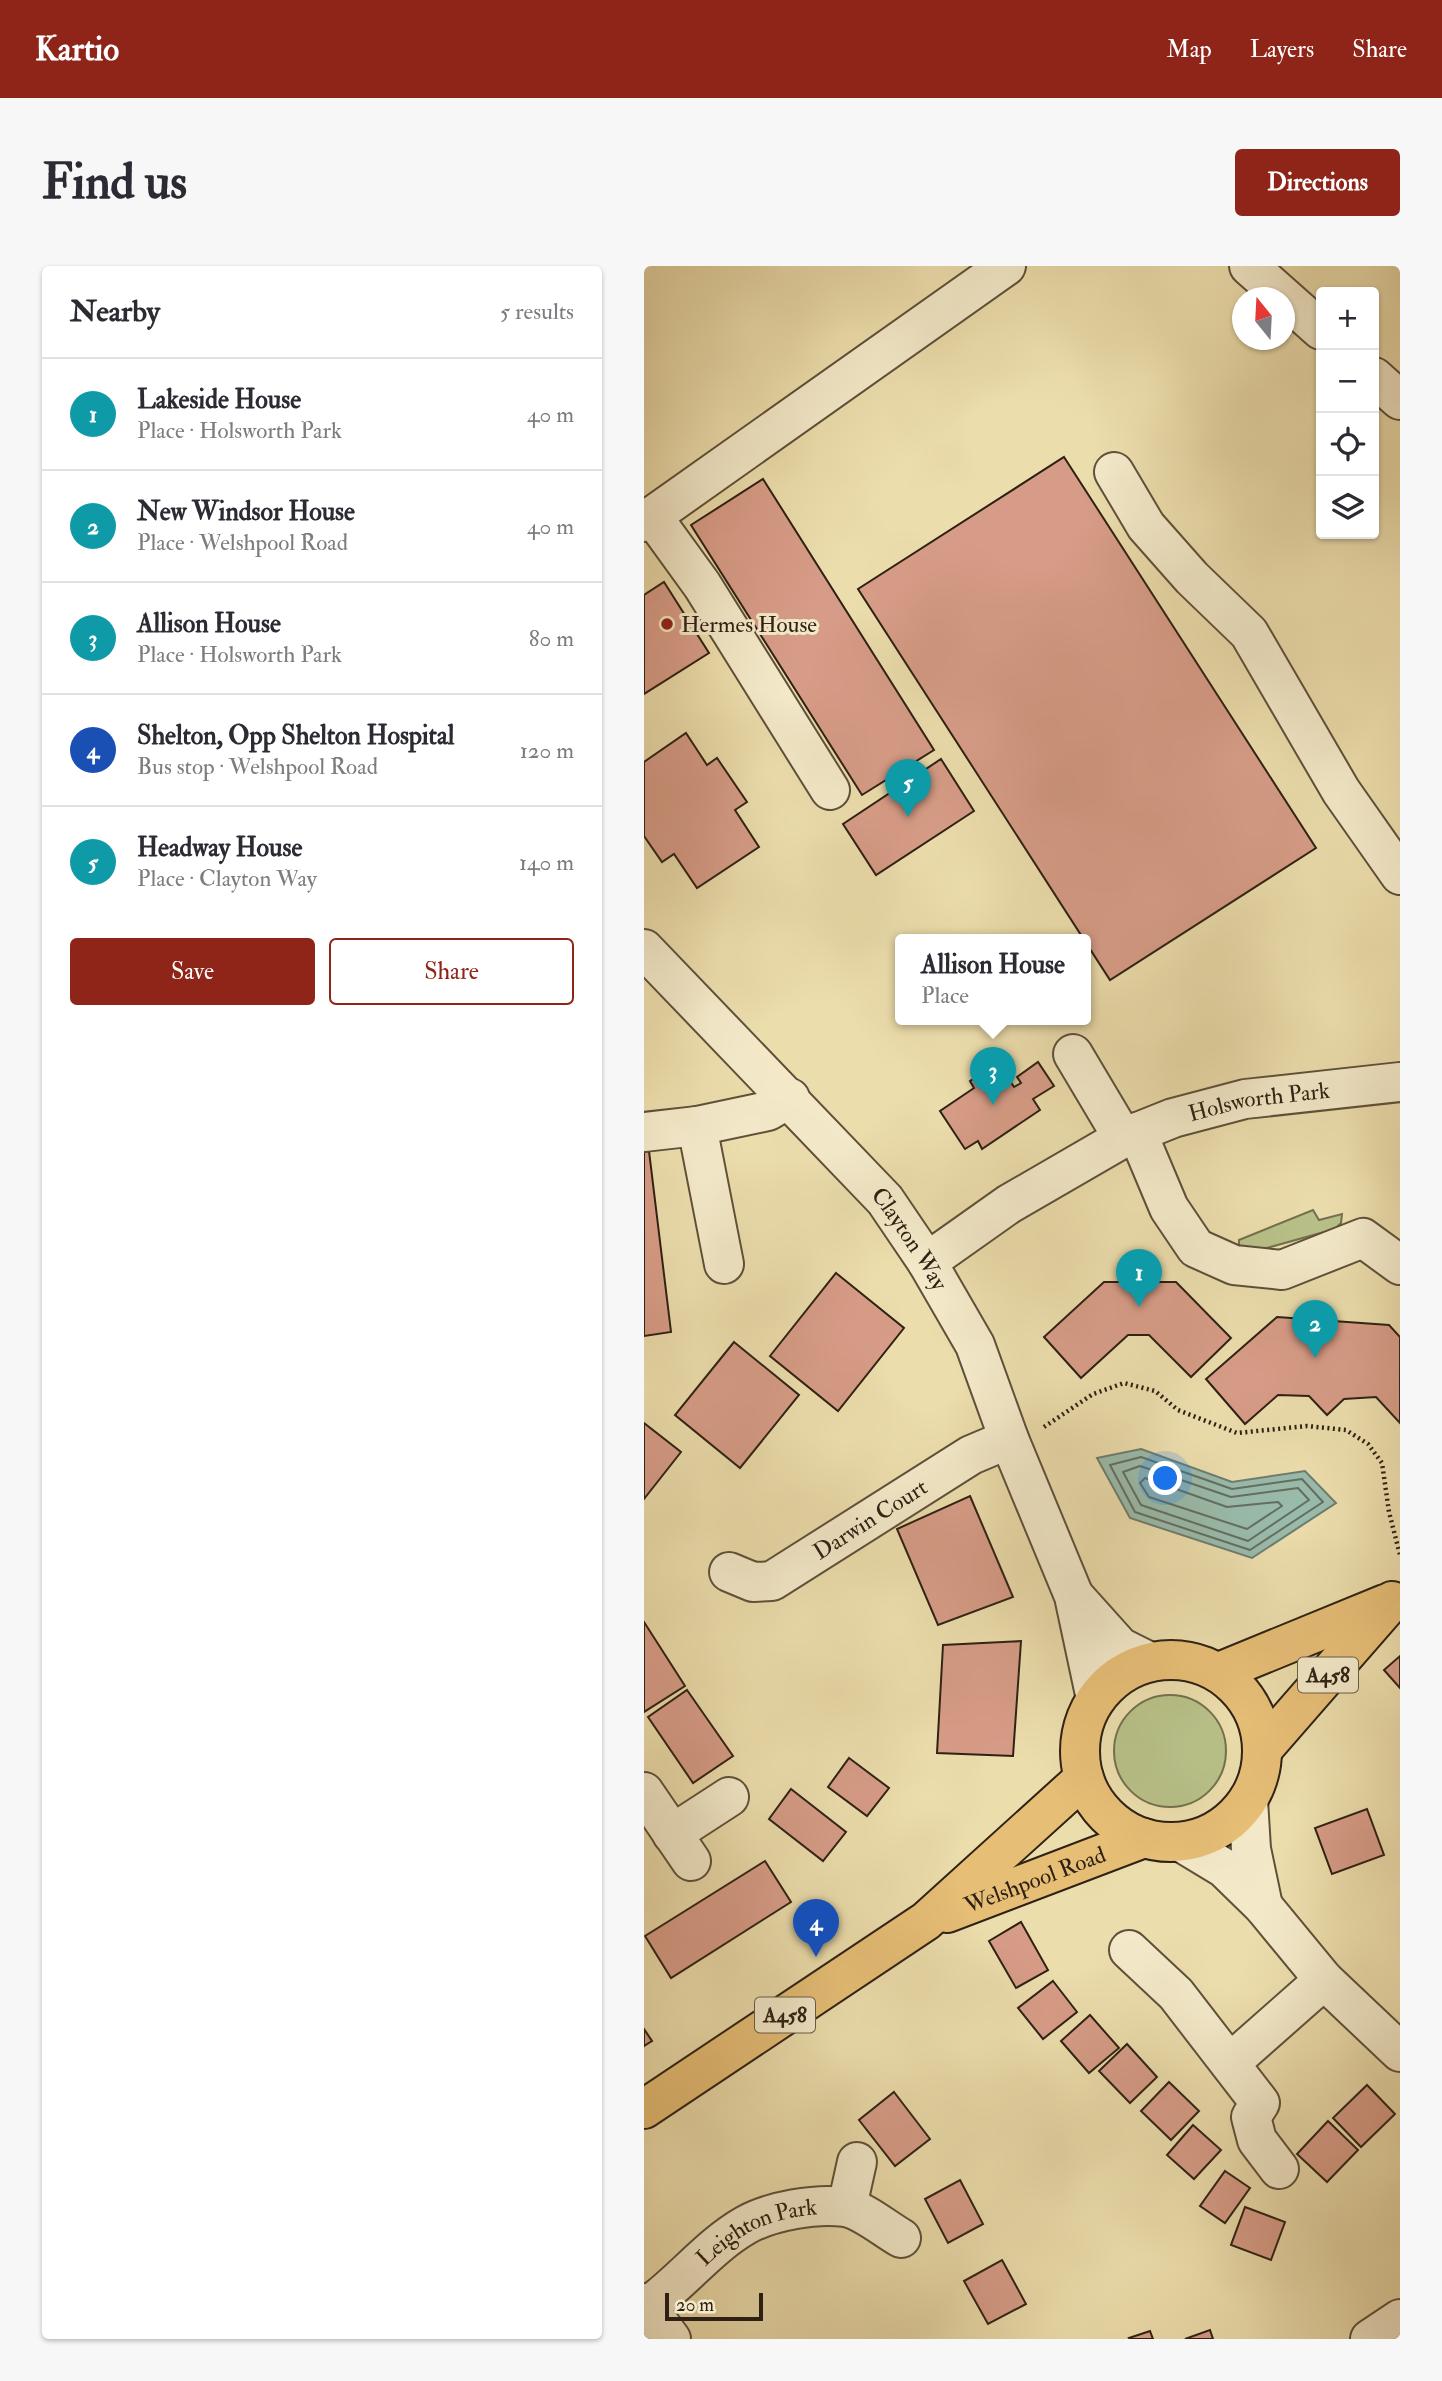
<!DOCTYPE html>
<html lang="en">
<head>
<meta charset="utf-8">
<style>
  body { margin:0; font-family:"IM FELL Double Pica",serif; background:#f7f7f7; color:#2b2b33 }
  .controls { position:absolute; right:21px; top:21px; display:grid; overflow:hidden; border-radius:7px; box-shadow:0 2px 5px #0004 }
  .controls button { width:63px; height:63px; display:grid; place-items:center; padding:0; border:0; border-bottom:2px solid #e1e1e2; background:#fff; color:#2b2b33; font:35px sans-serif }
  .compass { position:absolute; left:588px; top:21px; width:63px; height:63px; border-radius:50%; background:#fff; box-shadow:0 2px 5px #0004; rotate:342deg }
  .scale { position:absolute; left:21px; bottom:18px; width:98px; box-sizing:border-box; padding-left:7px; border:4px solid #2e2114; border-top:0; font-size:19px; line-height:24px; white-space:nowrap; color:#2e2114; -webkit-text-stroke:5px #f3e9c9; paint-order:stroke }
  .you { position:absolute; left:522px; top:1213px; width:24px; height:24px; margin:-18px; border:5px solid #fff; border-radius:50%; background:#1a73e8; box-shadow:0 0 0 10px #1a73e833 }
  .badge { display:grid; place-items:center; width:46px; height:46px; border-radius:50%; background:#8f2418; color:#fff; font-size:23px; font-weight:700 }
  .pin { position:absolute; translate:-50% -58px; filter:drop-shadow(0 2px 4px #0008) }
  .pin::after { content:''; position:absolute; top:37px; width:24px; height:21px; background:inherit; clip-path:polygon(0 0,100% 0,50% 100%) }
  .popup { position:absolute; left:251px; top:668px; width:196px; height:91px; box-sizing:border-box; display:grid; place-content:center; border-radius:7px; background:#fff; filter:drop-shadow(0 2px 5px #0005); font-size:23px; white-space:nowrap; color:#7c7c81 }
  .popup b { font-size:26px; color:#2b2b33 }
  .popup::after { content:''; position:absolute; left:50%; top:100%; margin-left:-14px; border:14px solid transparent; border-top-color:#fff }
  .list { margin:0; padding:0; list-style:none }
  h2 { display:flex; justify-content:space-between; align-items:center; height:91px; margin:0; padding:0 28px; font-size:30px }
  h2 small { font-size:23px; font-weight:400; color:#7c7c81 }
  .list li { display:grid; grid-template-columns:46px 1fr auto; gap:21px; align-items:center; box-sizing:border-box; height:112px; padding:0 28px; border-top:2px solid #e1e1e2 }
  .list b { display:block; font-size:26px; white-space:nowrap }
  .list p { margin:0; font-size:23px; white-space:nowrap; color:#7c7c81 }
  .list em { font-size:23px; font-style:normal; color:#7c7c81 }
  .actions { display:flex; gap:14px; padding:21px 28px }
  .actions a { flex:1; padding:16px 0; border:2px solid #8f2418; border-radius:7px; text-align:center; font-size:24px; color:#8f2418 }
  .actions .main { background:#8f2418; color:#fff }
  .icon { flex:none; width:38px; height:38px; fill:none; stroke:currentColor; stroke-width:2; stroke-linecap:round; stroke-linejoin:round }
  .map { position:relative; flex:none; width:756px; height:2073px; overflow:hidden; border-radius:7px }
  header { display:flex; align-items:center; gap:42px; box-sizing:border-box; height:98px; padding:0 35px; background:#8f2418; color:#fff }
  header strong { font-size:33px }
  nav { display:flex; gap:38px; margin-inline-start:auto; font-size:24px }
  .intro { display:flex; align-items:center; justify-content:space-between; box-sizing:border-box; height:168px; padding:0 42px }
  h1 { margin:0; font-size:49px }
  .button { padding:18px 32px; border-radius:7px; background:#8f2418; color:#fff; font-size:24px; font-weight:700 }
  main { display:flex; gap:42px; padding:0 42px }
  aside { flex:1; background:#fff; border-radius:7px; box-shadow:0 2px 5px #0004 }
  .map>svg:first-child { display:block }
</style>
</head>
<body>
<header>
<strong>Kartio</strong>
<nav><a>Map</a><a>Layers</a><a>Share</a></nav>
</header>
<div class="intro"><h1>Find us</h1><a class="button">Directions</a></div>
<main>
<aside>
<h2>Nearby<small>5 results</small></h2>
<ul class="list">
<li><span class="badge" style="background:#0f9aa8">1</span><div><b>Lakeside House</b><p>Place · Holsworth Park</p></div><em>40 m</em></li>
<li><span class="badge" style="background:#0f9aa8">2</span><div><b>New Windsor House</b><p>Place · Welshpool Road</p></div><em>40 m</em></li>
<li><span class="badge" style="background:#0f9aa8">3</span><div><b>Allison House</b><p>Place · Holsworth Park</p></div><em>80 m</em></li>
<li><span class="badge" style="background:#1a4fb4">4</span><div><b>Shelton, Opp Shelton Hospital</b><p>Bus stop · Welshpool Road</p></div><em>120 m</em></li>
<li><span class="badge" style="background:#0f9aa8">5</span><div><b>Headway House</b><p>Place · Clayton Way</p></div><em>140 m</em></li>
</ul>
<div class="actions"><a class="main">Save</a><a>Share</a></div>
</aside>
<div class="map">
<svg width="756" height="2073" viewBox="0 0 756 2073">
  <rect width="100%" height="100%" fill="#ecddac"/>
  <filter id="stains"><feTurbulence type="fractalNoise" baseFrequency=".00286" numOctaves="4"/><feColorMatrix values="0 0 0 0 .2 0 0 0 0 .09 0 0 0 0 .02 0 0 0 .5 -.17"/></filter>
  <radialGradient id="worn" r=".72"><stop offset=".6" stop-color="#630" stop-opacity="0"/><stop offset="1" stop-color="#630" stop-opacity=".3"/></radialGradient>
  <g fill="#b8c189" stroke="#73714e" stroke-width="2">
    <path d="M 669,944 L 675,954 L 698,948 L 697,957 L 691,963 L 605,987 L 595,983 L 595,974 Z"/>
    <circle cx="526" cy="1485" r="56"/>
  </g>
  <path fill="#99bbab" stroke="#6e7d6f" stroke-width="2" d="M 497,1183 L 588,1216 L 661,1205 L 692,1237 L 608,1292 L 486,1252 L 453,1192 Z"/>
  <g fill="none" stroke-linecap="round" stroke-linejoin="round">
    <g stroke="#646e60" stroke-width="2">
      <path d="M 497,1191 L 588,1223 L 658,1213 L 679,1236 L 606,1284 L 491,1246 L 466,1199 Z"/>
      <path d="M 496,1200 L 587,1231 L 654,1222 L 665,1234 L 604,1275 L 497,1239 L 479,1206 Z"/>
      <path d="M 501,1212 L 583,1241 L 634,1236 L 638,1240 L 603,1263 L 505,1231 L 496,1217 Z"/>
    </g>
  </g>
  <g fill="#d79c87" stroke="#2e2114" stroke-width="2">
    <path d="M 420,191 L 672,582 L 466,714 L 214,323 Z"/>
    <path d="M 119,213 L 290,484 L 218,529 L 47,259 Z"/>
    <path d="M 20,316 L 65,387 L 0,428 L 0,329 Z"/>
    <path d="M 42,467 L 63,499 L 73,492 L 103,536 L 91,544 L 115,581 L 53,622 L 30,588 L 18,596 L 0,570 L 0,496 Z"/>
    <path d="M 297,493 L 330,545 L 232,609 L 199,558 Z"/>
    <path d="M 354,796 L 370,821 L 377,817 L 373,811 L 394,796 L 410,820 L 389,833 L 396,844 L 338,883 L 334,875 L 321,883 L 296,845 L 330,822 L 326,815 Z"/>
    <path d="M 5,885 L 27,1066 L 0,1070 L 0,886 Z"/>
    <path d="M 192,1007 L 260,1062 L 194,1145 L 126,1090 Z"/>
    <path d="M 460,1016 L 532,1016 L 587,1072 L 547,1111 L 505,1069 L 484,1069 L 437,1112 L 400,1071 Z"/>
    <path d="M 633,1051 L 745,1059 L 756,1071 L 756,1157 L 732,1131 L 700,1133 L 683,1149 L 665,1130 L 634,1129 L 601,1158 L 562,1113 Z"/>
    <path d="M 90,1076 L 155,1129 L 96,1202 L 31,1149 Z"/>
    <path d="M 0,1157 L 37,1186 L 0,1233 Z"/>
    <path d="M 326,1230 L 369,1331 L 294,1359 L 253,1263 Z"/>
    <path d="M 0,1356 L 41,1420 L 0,1446 Z"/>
    <path d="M 377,1375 L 369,1490 L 293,1487 L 299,1379 Z"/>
    <path d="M 756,1390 L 756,1422 L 740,1404 Z"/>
    <path d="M 43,1424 L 89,1490 L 49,1517 L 4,1451 Z"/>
    <path d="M 205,1492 L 245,1522 L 223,1550 L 184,1521 Z"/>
    <path d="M 147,1523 L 202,1566 L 179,1595 L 125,1553 Z"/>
    <path d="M 723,1543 L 740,1589 L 688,1608 L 671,1562 Z"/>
    <path d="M 121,1595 L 147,1636 L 27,1712 L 1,1670 Z"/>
    <path d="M 377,1656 L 404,1704 L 372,1722 L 345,1675 Z"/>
    <path d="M 409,1715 L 433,1746 L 399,1773 L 374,1742 Z"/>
    <path d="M 446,1749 L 475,1782 L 445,1807 L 417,1775 Z"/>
    <path d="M 0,1763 L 8,1775 L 0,1780 Z"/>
    <path d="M 483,1778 L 513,1811 L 486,1837 L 455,1805 Z"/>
    <path d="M 525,1816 L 555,1845 L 527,1874 L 497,1845 Z"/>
    <path d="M 723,1819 L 751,1848 L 717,1881 L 689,1852 Z"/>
    <path d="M 250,1826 L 286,1873 L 251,1900 L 215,1854 Z"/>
    <path d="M 684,1855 L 714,1884 L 683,1916 L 653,1888 Z"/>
    <path d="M 549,1859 L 577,1884 L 550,1913 L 523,1889 Z"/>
    <path d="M 581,1905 L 606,1922 L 581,1957 L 556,1940 Z"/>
    <path d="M 316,1914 L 339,1958 L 304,1977 L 281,1933 Z"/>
    <path d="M 601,1941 L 641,1956 L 627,1994 L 587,1979 Z"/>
    <path d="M 358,1994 L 382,2038 L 344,2058 L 320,2015 Z"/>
    <path d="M 566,2064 L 569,2073 L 541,2073 Z"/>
    <path d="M 506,2065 L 509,2073 L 486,2073 L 485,2072 Z"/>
  </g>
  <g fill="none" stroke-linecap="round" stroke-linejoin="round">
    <g stroke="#5e503a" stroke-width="42">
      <g id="minor">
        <path d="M 605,0 L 677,64"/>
        <path d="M 730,111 L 756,134"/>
        <path d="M 470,206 L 502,260 L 548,312 L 605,367 L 697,525 L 756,609"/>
        <path d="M 8,250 L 58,319 L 186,524"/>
        <path d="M 0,256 L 362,0"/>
        <path id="s1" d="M 0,683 L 241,934 L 283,996 L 331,1079 L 365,1173 L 430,1330 L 452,1433"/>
        <path d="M 429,788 L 479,872"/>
        <path d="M 0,866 L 53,860"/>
        <path d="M 493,866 L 525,942 L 552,982 L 590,999 L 638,1004 L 719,972 L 756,999"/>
        <path id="s2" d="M 283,996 L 365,938 L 479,872 L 529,852 L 601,833 L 756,816"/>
        <path d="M 80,998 L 53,860 L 124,845 L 146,832"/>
        <path id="s3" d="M 85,1306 L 109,1316 L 128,1315 L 327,1189 L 365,1173"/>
        <path d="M 432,1332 L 476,1381 L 506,1396"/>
        <path d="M 0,1526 L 47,1595"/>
        <path d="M 604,1534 L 607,1583 L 619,1640"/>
        <path d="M 28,1568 L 85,1531"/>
        <path d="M 537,1576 L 580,1602 L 619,1640 L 680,1714 L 756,1786"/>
        <path d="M 485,1684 L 532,1728 L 616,1837 L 607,1851 L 613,1874 L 635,1903"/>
        <path d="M 586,1797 L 680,1714"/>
        <path d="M 203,1941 L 213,1896"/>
        <path d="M 0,2037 L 27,2073"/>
        <path id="s4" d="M 3,2041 C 37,2017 65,1980 102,1959 C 127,1945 172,1937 201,1941 C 219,1944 241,1963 257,1972"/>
        <path d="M 726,2073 L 756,2053"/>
      </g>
    </g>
    <g stroke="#2e2114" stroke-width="42">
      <g id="major">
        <circle cx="527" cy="1485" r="91"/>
        <path d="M 575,1406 L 741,1338"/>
        <path d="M 619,1483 L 748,1335"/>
        <path id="s5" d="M 303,1647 L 500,1572"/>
        <path d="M 0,1843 L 282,1655 L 440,1512"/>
      </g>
    </g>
    <path stroke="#2e2114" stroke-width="4.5" stroke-dasharray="2 3.5" stroke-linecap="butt" d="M 400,1161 L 449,1128 L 480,1117 L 511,1125 L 534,1144 L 593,1167 L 663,1160 L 702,1164 L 724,1178 L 738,1197 L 745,1246 L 756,1289"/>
    <use href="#minor" stroke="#f3e9c9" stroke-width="38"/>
    <use href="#major" stroke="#e6be76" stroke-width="38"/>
  </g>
  <circle fill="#8f2418" stroke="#f3e9c9" stroke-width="2.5" cx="23" cy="358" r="7"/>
  <g text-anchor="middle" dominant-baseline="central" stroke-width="6" stroke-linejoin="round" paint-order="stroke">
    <g fill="#f3e9c9" stroke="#695d4a" stroke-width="2">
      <rect x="654" y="1391.5" width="60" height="35" rx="5"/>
      <rect x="111" y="1731.5" width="60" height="35" rx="5"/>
    </g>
    <g font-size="21" font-weight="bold" fill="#2e2114">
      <text x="684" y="1409">A458</text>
      <text x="141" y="1749">A458</text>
    </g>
    <g font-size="23" fill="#2e2114" stroke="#f3e9c9" text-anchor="start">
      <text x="37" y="358">Hermes House</text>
    </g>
    <g font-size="23" fill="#2e2114" stroke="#f3e9c9">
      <text stroke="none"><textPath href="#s2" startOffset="374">Holsworth Park</textPath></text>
      <text stroke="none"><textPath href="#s1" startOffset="394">Clayton Way</textPath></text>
      <text stroke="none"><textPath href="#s3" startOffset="161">Darwin Court</textPath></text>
      <text stroke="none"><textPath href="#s5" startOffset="94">Welshpool Road</textPath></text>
      <text stroke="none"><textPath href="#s4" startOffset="136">Leighton Park</textPath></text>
    </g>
  </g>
  <rect width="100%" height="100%" filter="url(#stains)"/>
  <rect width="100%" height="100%" fill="url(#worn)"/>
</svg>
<div class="controls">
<button>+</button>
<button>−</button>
<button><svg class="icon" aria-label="locate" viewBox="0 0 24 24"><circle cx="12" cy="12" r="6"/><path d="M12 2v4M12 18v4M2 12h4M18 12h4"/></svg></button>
<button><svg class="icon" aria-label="layers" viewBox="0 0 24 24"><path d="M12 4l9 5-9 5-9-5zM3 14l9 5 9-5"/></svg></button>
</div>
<svg class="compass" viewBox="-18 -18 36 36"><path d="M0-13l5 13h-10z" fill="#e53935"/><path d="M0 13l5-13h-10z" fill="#7c7c81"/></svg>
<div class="scale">20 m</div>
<div class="you"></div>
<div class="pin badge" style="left:495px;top:1041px;background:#0f9aa8">1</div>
<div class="pin badge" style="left:671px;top:1092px;background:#0f9aa8">2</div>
<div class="pin badge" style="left:349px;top:839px;background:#0f9aa8">3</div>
<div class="popup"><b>Allison House</b>Place</div>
<div class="pin badge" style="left:172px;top:1691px;background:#1a4fb4">4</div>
<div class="pin badge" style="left:264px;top:551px;background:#0f9aa8">5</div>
</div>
</main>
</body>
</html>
